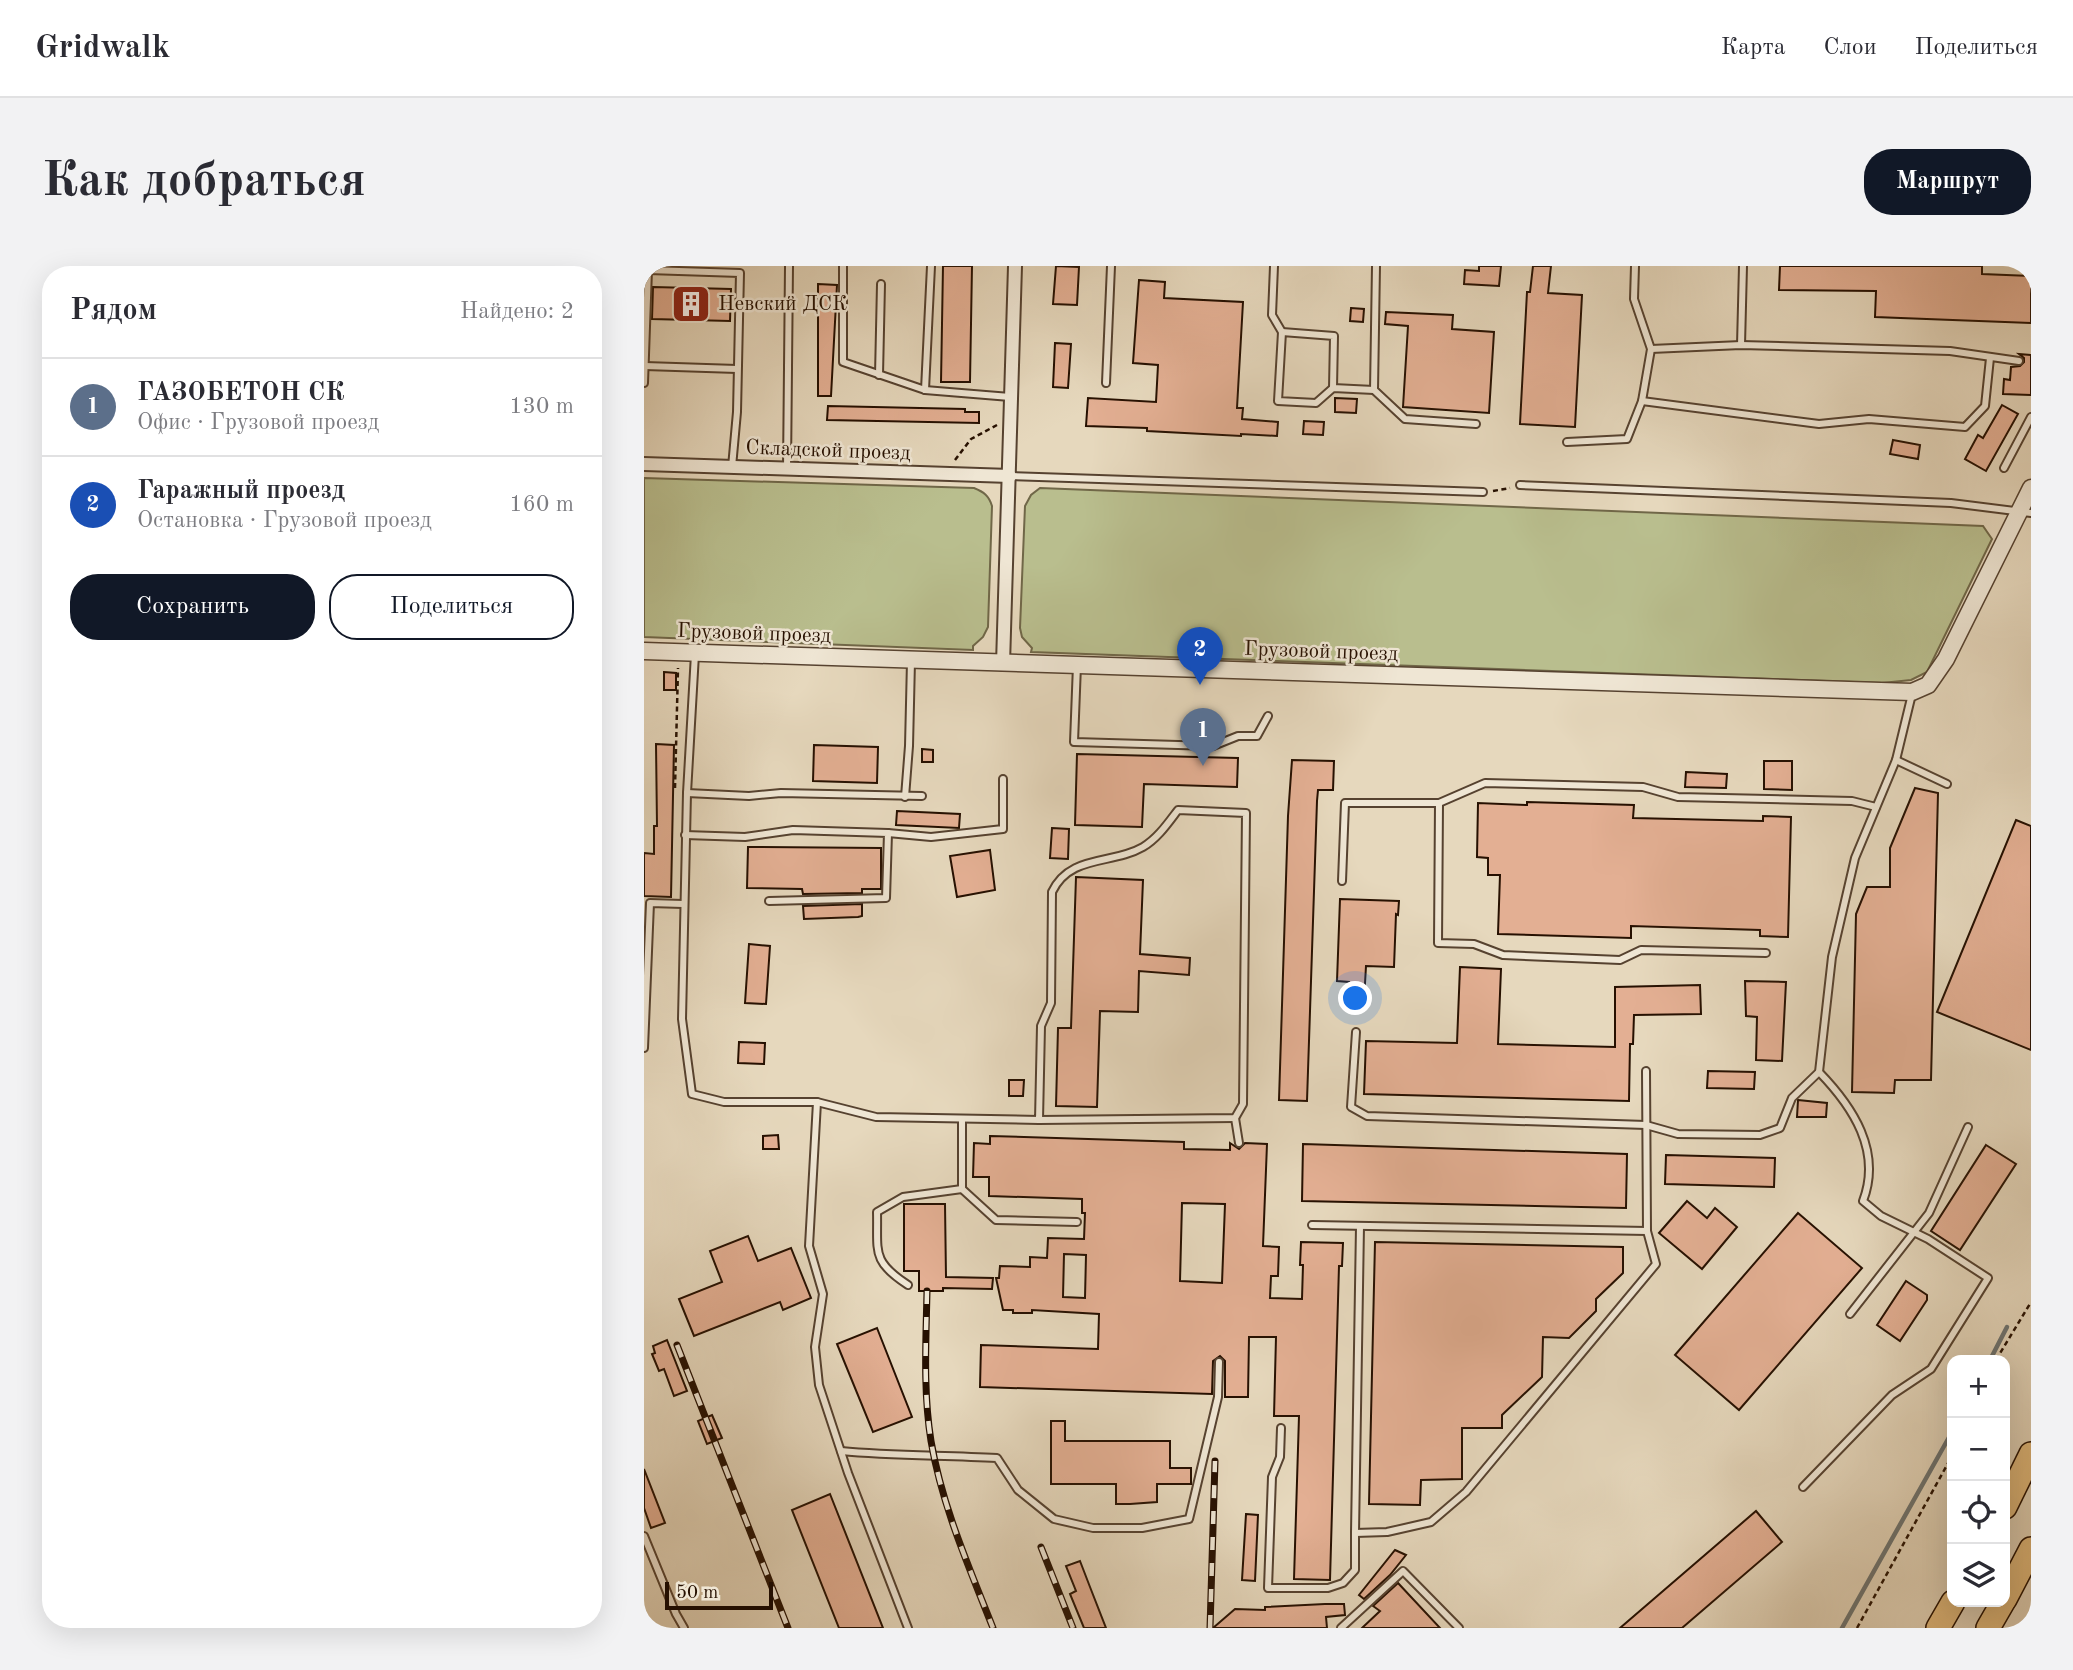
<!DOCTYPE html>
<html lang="ru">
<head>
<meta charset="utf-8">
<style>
  body { margin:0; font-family:"Old Standard TT",serif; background:#f2f2f3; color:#2b2b33 }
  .controls { position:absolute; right:21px; bottom:21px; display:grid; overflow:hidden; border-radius:14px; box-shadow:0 7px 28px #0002 }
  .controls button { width:63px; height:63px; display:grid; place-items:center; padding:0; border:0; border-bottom:2px solid #e1e1e2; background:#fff; color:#2b2b33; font:35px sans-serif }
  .scale { position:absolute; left:21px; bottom:18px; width:108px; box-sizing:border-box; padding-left:7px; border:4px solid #261001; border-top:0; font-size:19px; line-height:24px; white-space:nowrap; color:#261001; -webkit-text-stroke:5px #efe6d4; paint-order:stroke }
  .you { position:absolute; left:712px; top:733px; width:24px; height:24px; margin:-18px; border:5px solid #fff; border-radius:50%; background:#1a73e8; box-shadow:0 0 0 10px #1a73e833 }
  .badge { display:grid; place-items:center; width:46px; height:46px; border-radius:50%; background:#111827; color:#fff; font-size:23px; font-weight:700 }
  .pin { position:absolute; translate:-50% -58px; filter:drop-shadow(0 2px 4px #0008) }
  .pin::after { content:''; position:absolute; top:37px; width:24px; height:21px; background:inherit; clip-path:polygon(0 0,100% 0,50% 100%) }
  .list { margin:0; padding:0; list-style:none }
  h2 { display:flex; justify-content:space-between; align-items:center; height:91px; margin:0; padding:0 28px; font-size:30px }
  h2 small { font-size:23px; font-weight:400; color:#7c7c81 }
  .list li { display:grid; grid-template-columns:46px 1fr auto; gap:21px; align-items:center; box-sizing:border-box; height:98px; padding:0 28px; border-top:2px solid #e1e1e2 }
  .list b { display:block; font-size:26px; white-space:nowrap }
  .list p { margin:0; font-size:23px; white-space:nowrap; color:#7c7c81 }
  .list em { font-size:23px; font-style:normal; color:#7c7c81 }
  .actions { display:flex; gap:14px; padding:21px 28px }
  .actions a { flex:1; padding:16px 0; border:2px solid #111827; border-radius:28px; text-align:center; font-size:24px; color:#111827 }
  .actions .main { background:#111827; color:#fff }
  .icon { flex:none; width:38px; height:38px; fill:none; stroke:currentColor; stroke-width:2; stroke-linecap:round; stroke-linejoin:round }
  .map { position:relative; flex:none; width:1387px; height:1362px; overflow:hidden; border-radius:28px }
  header { display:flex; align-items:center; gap:42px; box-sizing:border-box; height:98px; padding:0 35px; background:#fff; border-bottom:2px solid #e1e1e2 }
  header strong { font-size:33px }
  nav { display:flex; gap:38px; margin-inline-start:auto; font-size:24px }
  .intro { display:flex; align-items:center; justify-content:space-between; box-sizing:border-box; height:168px; padding:0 42px }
  h1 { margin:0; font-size:49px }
  .button { padding:18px 32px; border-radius:28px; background:#111827; color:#fff; font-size:24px; font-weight:700 }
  main { display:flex; gap:42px; padding:0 42px }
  aside { flex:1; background:#fff; border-radius:28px; box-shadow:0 7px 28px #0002 }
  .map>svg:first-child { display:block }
</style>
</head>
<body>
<header>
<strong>Gridwalk</strong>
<nav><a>Карта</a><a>Слои</a><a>Поделиться</a></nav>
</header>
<div class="intro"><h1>Как добраться</h1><a class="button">Маршрут</a></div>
<main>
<aside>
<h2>Рядом<small>Найдено: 2</small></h2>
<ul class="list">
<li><span class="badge" style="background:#5c6f8a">1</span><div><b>ГАЗОБЕТОН СК</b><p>Офис · Грузовой проезд</p></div><em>130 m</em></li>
<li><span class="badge" style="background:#1a4fb4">2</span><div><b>Гаражный проезд</b><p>Остановка · Грузовой проезд</p></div><em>160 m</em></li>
</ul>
<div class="actions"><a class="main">Сохранить</a><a>Поделиться</a></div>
</aside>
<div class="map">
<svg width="1387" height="1362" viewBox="0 0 1387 1362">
  <rect width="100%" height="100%" fill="#e6d8bd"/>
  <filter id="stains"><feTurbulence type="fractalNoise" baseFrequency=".00286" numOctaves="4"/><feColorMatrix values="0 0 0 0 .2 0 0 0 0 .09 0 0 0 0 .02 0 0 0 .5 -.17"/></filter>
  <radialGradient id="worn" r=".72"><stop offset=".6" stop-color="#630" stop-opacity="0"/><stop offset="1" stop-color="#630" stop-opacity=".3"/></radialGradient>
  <g fill="#b9be8e" stroke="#706748" stroke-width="2">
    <path d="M 0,212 L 330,222 C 340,226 345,230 348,240 L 344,361 L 339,371 L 329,380 L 329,384 L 0,371 Z"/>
    <path d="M 396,222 L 1339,260 L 1348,273 L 1283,406 L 1267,414 L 1238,417 L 387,386 L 388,382 L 378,371 L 376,362 L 381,240 L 387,229 Z"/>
  </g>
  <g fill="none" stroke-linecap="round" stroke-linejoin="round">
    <g stroke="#6d7472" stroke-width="4.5">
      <path d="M 1346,1094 L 1363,1061"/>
      <path d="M 1198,1362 L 1308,1166"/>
    </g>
  </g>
  <g fill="#e3af93" stroke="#261001" stroke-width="2" fill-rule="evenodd">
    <path d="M 299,0 L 328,0 L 326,116 L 297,116 Z"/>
    <path d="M 412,0 L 435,1 L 433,39 L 409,38 Z"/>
    <path d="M 835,0 L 857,0 L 855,20 L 820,18 L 821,4 L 835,5 Z"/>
    <path d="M 889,0 L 907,0 L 904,27 L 938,29 L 931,161 L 876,158 L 883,26 L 886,26 Z"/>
    <path d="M 1136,0 L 1338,0 L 1338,8 L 1387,10 L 1387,57 L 1231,51 L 1232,25 L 1135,24 Z"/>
    <path d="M 495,14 L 521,16 L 520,32 L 599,36 L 593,142 L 599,142 L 598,153 L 634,156 L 633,170 L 597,168 L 597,170 L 503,165 L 503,162 L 442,160 L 444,132 L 512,136 L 514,99 L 489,97 Z"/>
    <path d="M 174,18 L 193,19 L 187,130 L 174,130 Z"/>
    <path d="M 9,21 L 87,23 L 86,55 L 8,53 Z"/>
    <path d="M 707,42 L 720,43 L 719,56 L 706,55 Z"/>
    <path d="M 742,46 L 809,49 L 808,63 L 850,66 L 845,147 L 759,141 L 764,60 L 741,58 Z"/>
    <path d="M 411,77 L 427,78 L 424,122 L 409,121 Z"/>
    <path d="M 1375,88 L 1387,89 L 1387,129 L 1359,128 L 1360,113 L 1366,114 L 1367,101 L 1376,100 L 1380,96 L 1380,92 Z"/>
    <path d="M 691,132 L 713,133 L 712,147 L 691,146 Z"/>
    <path d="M 1358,139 L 1374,148 L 1342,205 L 1321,193 L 1334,169 L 1339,172 Z"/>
    <path d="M 184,140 L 321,143 L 321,146 L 335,146 L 335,157 L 183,154 Z"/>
    <path d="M 660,155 L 680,156 L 679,169 L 659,168 Z"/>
    <path d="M 1249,174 L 1276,179 L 1274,193 L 1246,188 Z"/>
    <path d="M 20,406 L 32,407 L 32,424 L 20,424 Z"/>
    <path d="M 12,478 L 30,479 L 27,631 L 0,630 L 0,587 L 10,588 L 10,560 L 13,560 Z"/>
    <path d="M 170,479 L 234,481 L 233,517 L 169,515 Z"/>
    <path d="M 278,483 L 289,484 L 289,496 L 278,496 Z"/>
    <path d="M 433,488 L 594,492 L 593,521 L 500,518 L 498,561 L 431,559 Z"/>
    <path d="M 648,494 L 690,495 L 689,524 L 674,524 L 673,535 L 663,835 L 635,834 L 644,550 Z"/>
    <path d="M 1120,495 L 1148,495 L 1148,524 L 1120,523 Z"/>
    <path d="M 1042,506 L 1083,508 L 1082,522 L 1041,521 Z"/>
    <path d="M 1271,522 L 1294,527 L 1287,814 L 1251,814 L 1250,827 L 1208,826 L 1212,648 L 1223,621 L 1246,621 L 1246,582 Z"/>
    <path d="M 883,536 L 990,539 L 989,552 L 1119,555 L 1119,550 L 1147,551 L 1144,671 L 1116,670 L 1116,664 L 987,660 L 987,672 L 854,668 L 856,609 L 844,609 L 844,592 L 833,591 L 834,537 L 883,539 Z"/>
    <path d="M 253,545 L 316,548 L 315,562 L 252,559 Z"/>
    <path d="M 1372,554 L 1387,560 L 1387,784 L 1293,746 Z"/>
    <path d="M 408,562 L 425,563 L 424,593 L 406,592 Z"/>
    <path d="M 104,581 L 237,582 L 237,623 L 218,623 L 218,627 L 159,628 L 158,623 L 103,622 Z"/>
    <path d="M 346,584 L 351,624 L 313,631 L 306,590 Z"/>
    <path d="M 432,611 L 499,614 L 496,688 L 546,692 L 545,709 L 495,705 L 494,746 L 456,745 L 453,841 L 412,840 L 414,762 L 427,762 Z"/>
    <path d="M 696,633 L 755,635 L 754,649 L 752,648 L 750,701 L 722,700 L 720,735 L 704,734 L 705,716 L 693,715 Z"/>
    <path d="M 218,638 L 218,650 L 214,651 L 160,653 L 159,640 Z"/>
    <path d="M 105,678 L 126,680 L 122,738 L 101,737 Z"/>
    <path d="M 816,701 L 857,703 L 854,778 L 971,781 L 971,721 L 1056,719 L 1057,748 L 990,749 L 989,778 L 986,778 L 985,835 L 720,828 L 722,775 L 813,777 Z"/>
    <path d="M 1101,715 L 1142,716 L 1138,795 L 1112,794 L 1113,751 L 1102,750 Z"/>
    <path d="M 95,776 L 121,777 L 120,798 L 94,797 Z"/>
    <path d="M 1064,805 L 1111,806 L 1110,823 L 1063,822 Z"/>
    <path d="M 365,814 L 380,814 L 379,830 L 365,830 Z"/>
    <path d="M 1154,834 L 1183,837 L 1182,851 L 1153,851 Z"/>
    <path d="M 134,869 L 135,883 L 119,883 L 119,870 Z"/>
    <path d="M 346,870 L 540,876 L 540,883 L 586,884 L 586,877 L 595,883 L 601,877 L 623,878 L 619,980 L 635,981 L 634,1010 L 627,1010 L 626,1032 L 658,1033 L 659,999 L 656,999 L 657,976 L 699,977 L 698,1000 L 695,1000 L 686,1314 L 650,1313 L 655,1150 L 630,1150 L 632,1071 L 605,1071 L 604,1131 L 581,1131 L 581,1095 L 576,1090 L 569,1095 L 568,1128 L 336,1121 L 337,1079 L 454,1083 L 455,1048 L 388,1044 L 388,1047 L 369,1047 L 369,1044 L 359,1044 L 352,1012 L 355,1012 L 356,1000 L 386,1001 L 386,991 L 403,992 L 404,972 L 440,973 L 441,947 L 438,947 L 438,933 L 345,930 L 345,911 L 329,911 L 330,877 L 346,878 ZM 538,937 L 581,938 L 578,1017 L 536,1015 ZM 420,988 L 442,989 L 441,1032 L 419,1031 Z"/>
    <path d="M 659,878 L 983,888 L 982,942 L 658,935 Z"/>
    <path d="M 1342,879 L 1372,898 L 1316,984 L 1287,965 Z"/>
    <path d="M 1022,889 L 1131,892 L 1130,921 L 1021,918 Z"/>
    <path d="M 1043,935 L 1063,952 L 1071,942 L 1093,961 L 1058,1003 L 1015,967 Z"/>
    <path d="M 260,938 L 301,938 L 302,1011 L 349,1012 L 348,1023 L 299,1022 L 299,1025 L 275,1025 L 275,1005 L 260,1005 Z"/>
    <path d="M 1154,947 L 1218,1002 L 1095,1144 L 1031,1089 Z"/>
    <path d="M 104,970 L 114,995 L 147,982 L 167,1032 L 139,1044 L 136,1036 L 50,1070 L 35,1033 L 78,1016 L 66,985 Z"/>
    <path d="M 731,976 L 979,981 L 979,1007 L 952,1033 L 952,1045 L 925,1072 L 899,1071 L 898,1111 L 858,1149 L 858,1162 L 818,1162 L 818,1213 L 777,1214 L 776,1239 L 725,1238 Z"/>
    <path d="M 1262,1015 L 1283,1029 L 1283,1034 L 1256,1075 L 1233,1059 Z"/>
    <path d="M 233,1062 L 268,1151 L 229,1166 L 193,1078 Z"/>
    <path d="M 23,1074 L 43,1125 L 30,1130 L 20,1103 L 15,1105 L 8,1088 L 11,1087 L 9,1080 Z"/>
    <path d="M 68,1149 L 78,1172 L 63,1178 L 54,1155 Z"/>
    <path d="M 407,1155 L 421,1155 L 421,1175 L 526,1175 L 526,1202 L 547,1202 L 547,1218 L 513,1218 L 513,1236 L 486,1238 L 472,1238 L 472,1218 L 407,1218 Z"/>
    <path d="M 0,1203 L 21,1257 L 7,1262 L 0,1242 Z"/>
    <path d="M 186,1228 L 239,1362 L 195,1362 L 148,1244 Z"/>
    <path d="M 1112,1245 L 1138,1276 L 1038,1362 L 976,1362 Z"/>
    <path d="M 602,1248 L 614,1249 L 611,1315 L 598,1314 Z"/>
    <path d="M 751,1284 L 762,1289 L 746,1309 L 720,1333 L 715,1329 Z"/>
    <path d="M 436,1295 L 446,1321 L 462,1362 L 440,1362 L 426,1328 L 432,1325 L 422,1300 Z"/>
    <path d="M 754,1317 L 796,1362 L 718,1362 L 736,1345 L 729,1340 Z"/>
    <path d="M 681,1338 L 700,1338 L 701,1349 L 682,1351 L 683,1362 L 569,1362 L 591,1343 L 621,1344 L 621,1341 Z"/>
  </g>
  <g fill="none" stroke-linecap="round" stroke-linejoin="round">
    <g stroke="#564230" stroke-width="10">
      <g id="service">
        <path d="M 199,0 L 199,96 L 281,124 L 366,131"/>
        <path d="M 630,0 L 628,49 L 638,66"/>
        <path d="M 732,0 L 730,124 L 761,153 L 832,158"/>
        <path d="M 1097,79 L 1099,0"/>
        <path d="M 1007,83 L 1097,79 L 1306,85 L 1375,95"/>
        <path d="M 1,100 L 93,103"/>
        <path d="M 235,109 L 237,18"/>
        <path d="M 0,117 L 4,4 L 96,7 L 93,146 L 88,201"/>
        <path d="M 462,117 L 467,0"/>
        <path d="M 689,122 L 690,70 L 638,66 L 634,135 L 672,137 L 689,122 L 730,124"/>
        <path d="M 281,124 L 287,0"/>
        <path d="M 998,135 L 1175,158 L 1225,153 L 1321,161 L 1341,140 L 1346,92"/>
        <path d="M 923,176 L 983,173 L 998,135 L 1007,83 L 990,33 L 991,0"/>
        <path d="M 1360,202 L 1387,151"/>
        <path d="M 143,203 L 145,0"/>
        <path d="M 366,210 L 839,226"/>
        <path d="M 876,219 L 1307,237 L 1387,247"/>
        <path d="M 51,388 L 43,527 L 38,753 L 48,828 L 80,836 L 173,836 L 232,851 L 395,854 L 591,852 L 599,838 L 602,547 L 534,544 C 524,557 514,572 499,581 C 468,599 426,588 408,626 L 407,737 L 397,760 L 395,854"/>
        <path d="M 433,399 L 430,476 L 569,480 L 594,470 L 613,470 L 624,450"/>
        <path d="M 1252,494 L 1303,518"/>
        <path d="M 43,527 L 105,530 L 137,527 L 278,530"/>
        <path d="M 261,531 L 265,480 L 267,395"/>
        <path d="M 795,537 L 794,677 L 830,678 L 859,689 L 976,694 L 997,684 L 1122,687"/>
        <path d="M 244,567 L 287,571 L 359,563 L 359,513"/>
        <path d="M 41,569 L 101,571 L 149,564 L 244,567 L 242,632 L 125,635"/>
        <path d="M 698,615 L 701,537 L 795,537 L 841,517 L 999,521 L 1034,531 L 1208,535 L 1232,541"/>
        <path d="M 712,766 L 707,841 L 723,850 L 1002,859 L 1034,868 L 1116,869 L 1136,862 L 1148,832 L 1175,806 L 1188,691 L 1211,592 L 1252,494 L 1268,428"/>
        <path d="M 0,782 L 6,637 L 39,638"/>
        <path d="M 173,836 L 165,980 L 179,1028 L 171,1081 L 175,1119 L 204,1207 L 264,1362"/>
        <path d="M 591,852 L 595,877"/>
        <path d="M 318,853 L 318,923 L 352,954 L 433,956"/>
        <path d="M 668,959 L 1003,965"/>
        <path d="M 716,960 L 711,1267 L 743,1266 L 787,1256 L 822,1226 L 1012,998 L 1003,965 L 1002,805"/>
        <path d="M 264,1019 C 227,995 234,986 233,946 L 259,931 L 318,923"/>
        <path d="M 1206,1048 L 1285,947 L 1324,861"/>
        <path d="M 637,1162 L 636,1191 L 628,1211 L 624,1322 L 684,1322 L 699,1317 L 711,1304 L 711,1267"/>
        <path d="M 197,1185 C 249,1190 301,1189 353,1192 L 374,1224 L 410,1253 L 449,1262 L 498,1262 L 545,1253 L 574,1131 L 575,1096"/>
        <path d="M 1159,1221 L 1248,1129 L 1287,1103 L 1344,1012 L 1284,973 L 1237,950 L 1219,935 C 1238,885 1209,841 1175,806"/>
        <path d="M 0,1270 L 32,1348 L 40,1362"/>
        <path d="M 697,1362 L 759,1305 L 815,1362"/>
      </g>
    </g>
    <g stroke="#564230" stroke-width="16">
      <g id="minor">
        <path d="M 0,198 L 366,210"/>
        <path d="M 359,398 L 371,0"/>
      </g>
    </g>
    <g stroke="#564230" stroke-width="19">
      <path id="tertiary" d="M 0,385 L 1268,426 L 1284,419 L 1302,393 L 1387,222"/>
    </g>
    <g stroke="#261001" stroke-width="26">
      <g id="motorway">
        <path d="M 1361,1241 L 1387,1188"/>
        <path d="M 1361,1333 L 1387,1283"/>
        <path d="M 1294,1362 L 1309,1336"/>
        <path d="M 1344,1362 L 1359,1336"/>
      </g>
    </g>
    <g stroke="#261001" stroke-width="2.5" stroke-dasharray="5 3.5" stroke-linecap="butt">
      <path d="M 311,194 L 327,173 L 353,159"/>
      <path d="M 849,225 L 866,222"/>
      <path d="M 31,522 L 34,402"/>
      <path d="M 1352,1094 L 1387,1036"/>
      <path d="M 1213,1362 L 1308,1190"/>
    </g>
    <use href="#service" stroke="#efe6d4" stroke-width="6"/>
    <use href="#minor" stroke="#efe6d4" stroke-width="12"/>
    <use href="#tertiary" stroke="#efe6d4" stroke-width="16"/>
    <use href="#motorway" stroke="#e3bc7e" stroke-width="23"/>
    <g stroke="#261001" stroke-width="7">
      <g id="rail">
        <path d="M 283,1025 C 282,1075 279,1125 287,1175 C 298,1240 325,1301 349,1362"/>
        <path d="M 33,1079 L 144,1362"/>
        <path d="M 397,1281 L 429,1362"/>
        <path d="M 566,1362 L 571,1195"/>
      </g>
    </g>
    <use href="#rail" stroke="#efe6d4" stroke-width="4.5" stroke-dasharray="13" stroke-linecap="butt"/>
  </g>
  <defs>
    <g id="building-square" transform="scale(2.0125)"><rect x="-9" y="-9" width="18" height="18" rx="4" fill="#8f2418" stroke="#efe6d4"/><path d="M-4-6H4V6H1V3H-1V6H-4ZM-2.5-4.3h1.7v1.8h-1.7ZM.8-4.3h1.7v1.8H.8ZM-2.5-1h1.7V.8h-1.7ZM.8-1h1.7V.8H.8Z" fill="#fff"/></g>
  </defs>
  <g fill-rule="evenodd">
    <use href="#building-square" x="47" y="38"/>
  </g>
  <g text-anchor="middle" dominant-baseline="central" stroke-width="5" stroke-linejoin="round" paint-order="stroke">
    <g font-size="21" fill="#261001" stroke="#efe6d4" text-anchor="start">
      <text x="74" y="38">Невский ДСК</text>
    </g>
    <g font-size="21" fill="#261001" stroke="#efe6d4">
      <text transform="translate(184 185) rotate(2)">Складской проезд</text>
      <text transform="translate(110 368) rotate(2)">Грузовой проезд</text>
      <text transform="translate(677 386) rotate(2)">Грузовой проезд</text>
    </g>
  </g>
  <rect width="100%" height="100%" filter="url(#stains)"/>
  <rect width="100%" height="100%" fill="url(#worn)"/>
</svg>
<div class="controls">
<button>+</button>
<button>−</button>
<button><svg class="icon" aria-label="locate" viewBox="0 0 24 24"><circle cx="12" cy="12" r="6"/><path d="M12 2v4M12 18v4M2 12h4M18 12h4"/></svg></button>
<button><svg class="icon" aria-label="layers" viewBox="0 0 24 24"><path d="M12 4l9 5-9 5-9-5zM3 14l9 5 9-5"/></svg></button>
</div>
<div class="scale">50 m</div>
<div class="you"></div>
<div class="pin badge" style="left:559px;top:500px;background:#5c6f8a">1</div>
<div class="pin badge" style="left:556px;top:419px;background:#1a4fb4">2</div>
</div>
</main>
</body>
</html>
